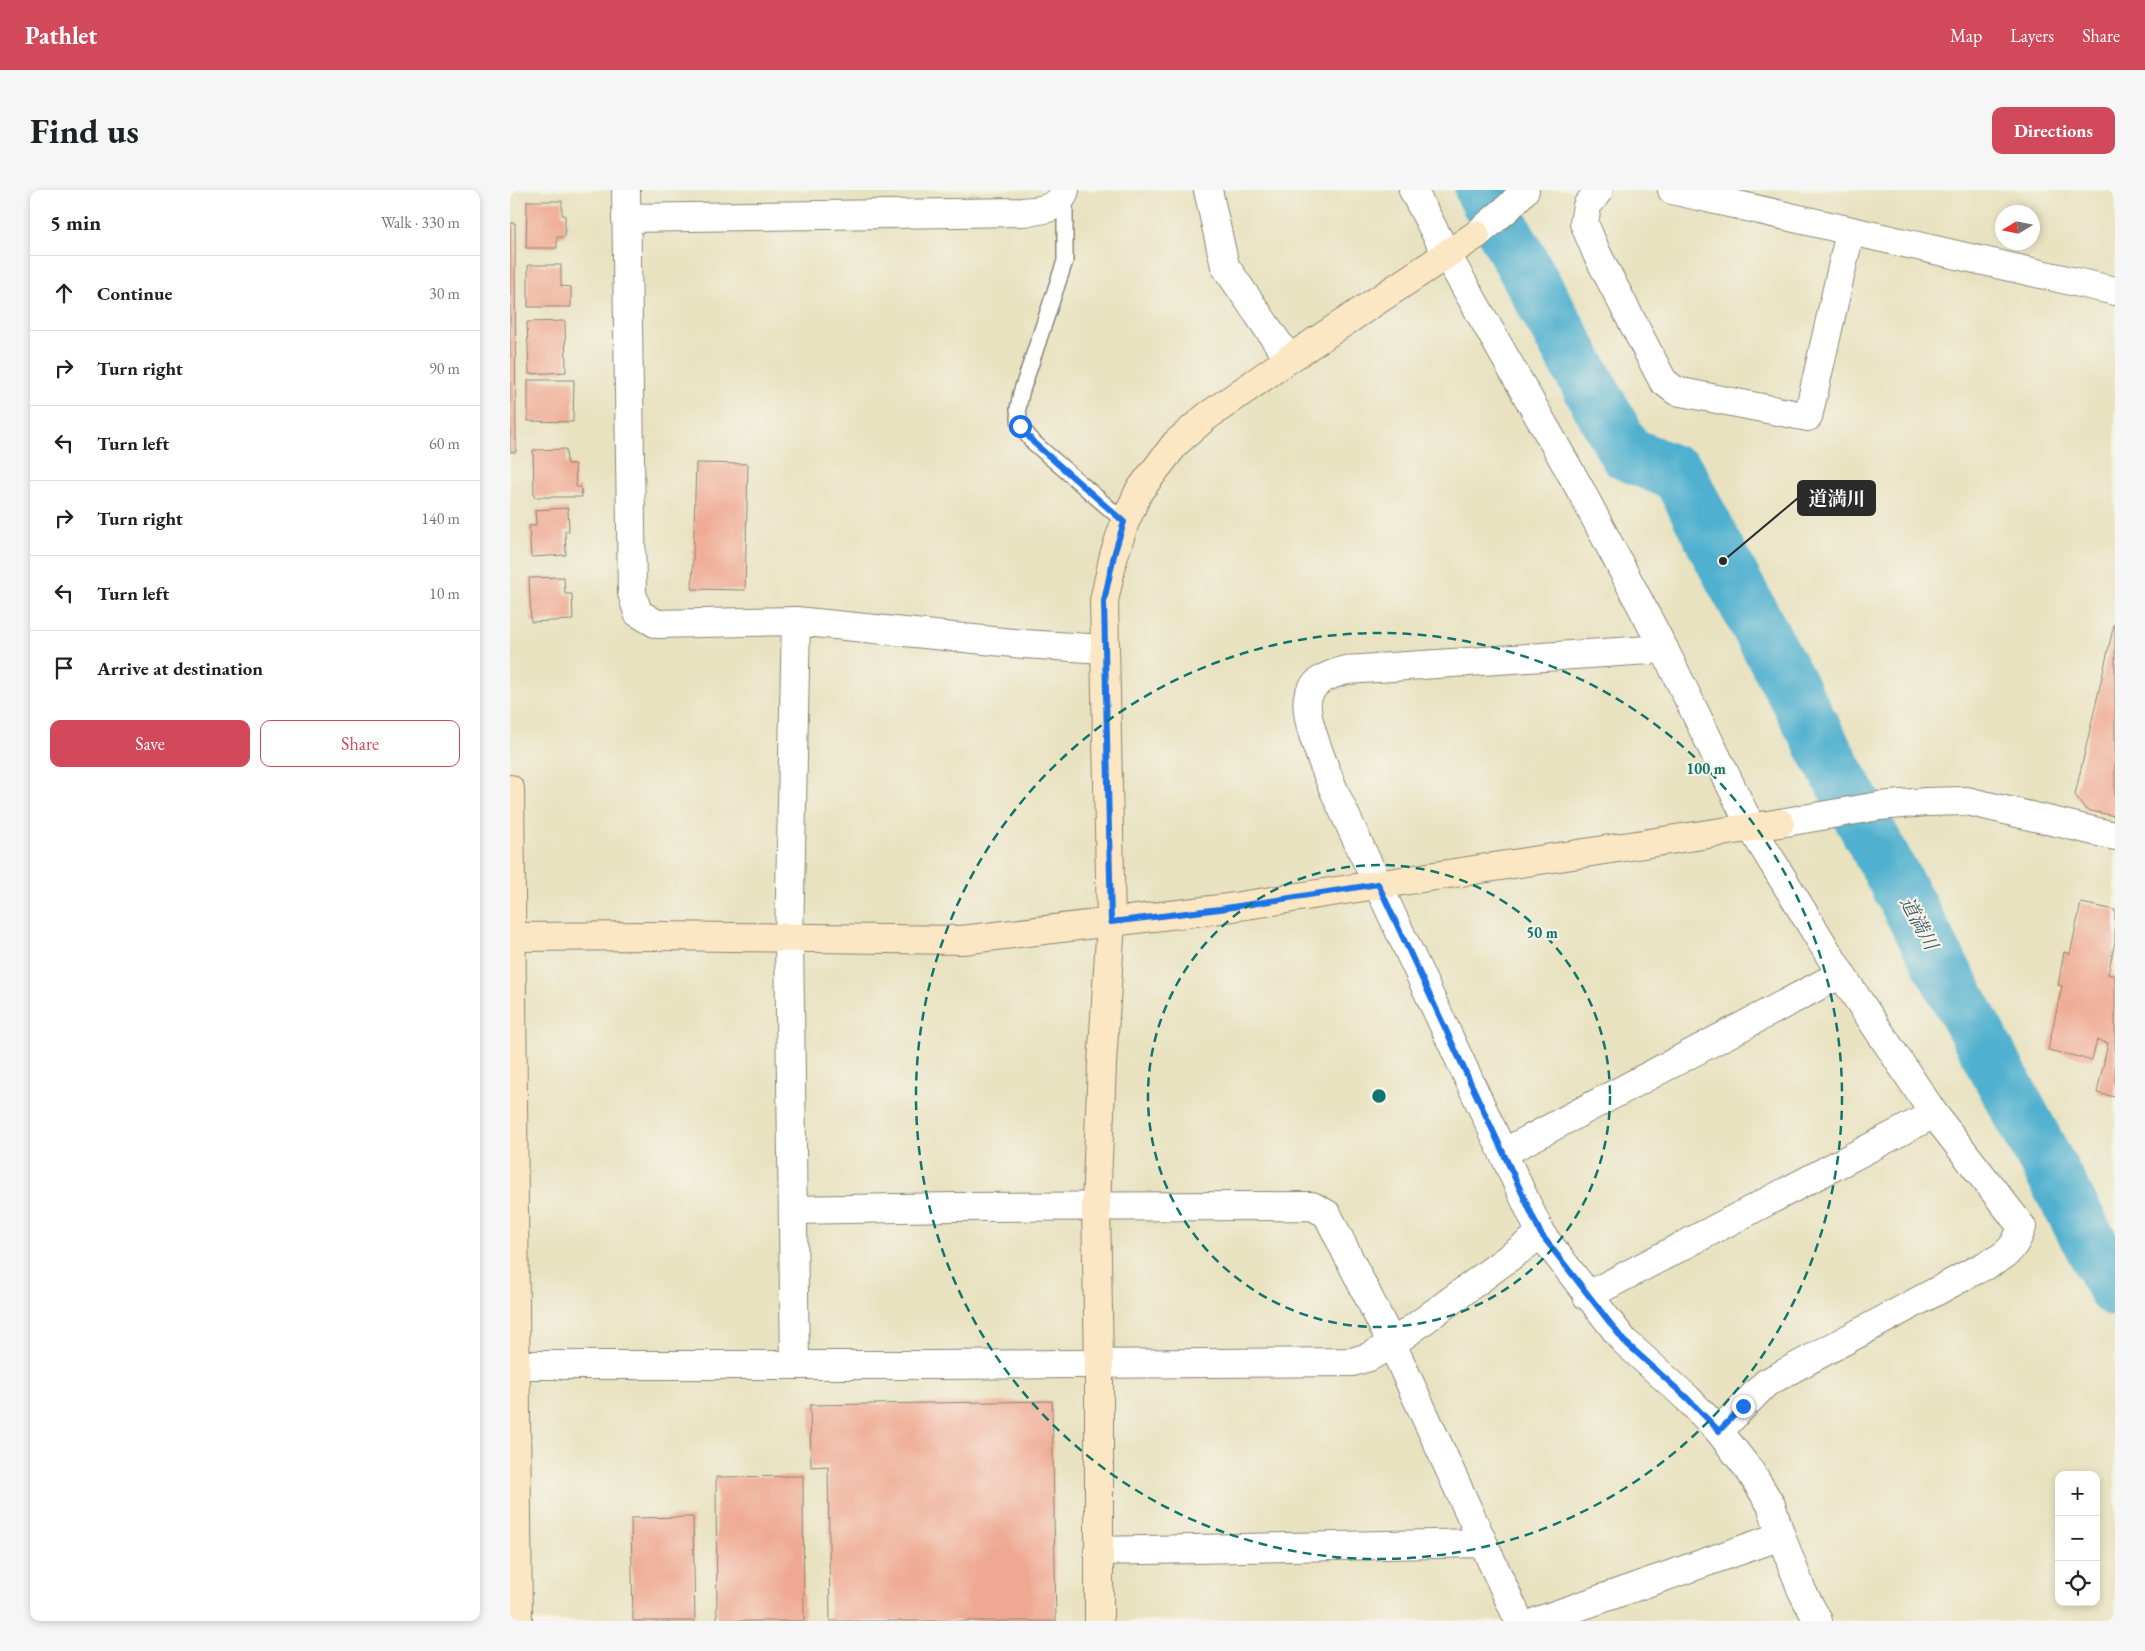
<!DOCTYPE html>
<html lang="en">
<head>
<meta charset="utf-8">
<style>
  body { margin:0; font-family:"EB Garamond","Noto Serif JP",serif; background:#f6f6f6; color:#202124 }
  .controls { position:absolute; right:15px; bottom:15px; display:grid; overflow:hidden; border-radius:10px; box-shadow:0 2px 8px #0003 }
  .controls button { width:45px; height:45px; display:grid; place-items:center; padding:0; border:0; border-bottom:1px solid #e0e0e0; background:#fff; color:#202124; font:25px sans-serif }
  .compass { position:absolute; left:1485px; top:15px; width:45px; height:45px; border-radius:50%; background:#fff; box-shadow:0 2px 8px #0003; rotate:260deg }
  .stop { position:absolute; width:15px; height:15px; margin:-11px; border:4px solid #1a73e8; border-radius:50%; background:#fff }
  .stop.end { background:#1a73e8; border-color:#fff; box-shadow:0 1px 5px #0008 }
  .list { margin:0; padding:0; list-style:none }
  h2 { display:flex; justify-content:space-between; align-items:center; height:65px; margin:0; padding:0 20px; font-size:21px }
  h2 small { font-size:16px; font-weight:400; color:#757577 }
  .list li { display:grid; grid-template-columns:32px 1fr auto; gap:15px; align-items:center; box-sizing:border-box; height:75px; padding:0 20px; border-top:1px solid #e0e0e0 }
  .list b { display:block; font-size:19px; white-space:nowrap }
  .list em { font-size:16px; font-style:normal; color:#757577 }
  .actions { display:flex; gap:10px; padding:15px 20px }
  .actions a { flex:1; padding:11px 0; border:1px solid #d1495b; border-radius:10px; text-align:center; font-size:18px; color:#d1495b }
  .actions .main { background:#d1495b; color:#fff }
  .icon { flex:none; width:28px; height:28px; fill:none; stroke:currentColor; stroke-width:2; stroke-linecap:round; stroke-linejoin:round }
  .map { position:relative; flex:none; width:1605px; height:1431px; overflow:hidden; border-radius:10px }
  header { display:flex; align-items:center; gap:30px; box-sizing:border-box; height:70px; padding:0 25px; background:#d1495b; color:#fff }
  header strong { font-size:24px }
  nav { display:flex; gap:28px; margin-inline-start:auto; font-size:18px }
  .intro { display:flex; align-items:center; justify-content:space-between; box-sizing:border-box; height:120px; padding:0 30px }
  h1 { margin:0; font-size:35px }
  .button { padding:12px 22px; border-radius:10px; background:#d1495b; color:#fff; font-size:18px; font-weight:700 }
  main { display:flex; gap:30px; padding:0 30px }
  aside { flex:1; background:#fff; border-radius:10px; box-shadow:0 2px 8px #0003 }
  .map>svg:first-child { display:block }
</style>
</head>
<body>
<header>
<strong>Pathlet</strong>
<nav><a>Map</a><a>Layers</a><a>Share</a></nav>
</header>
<div class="intro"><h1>Find us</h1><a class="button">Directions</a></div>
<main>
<aside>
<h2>5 min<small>Walk · 330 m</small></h2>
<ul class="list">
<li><svg class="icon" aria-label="ahead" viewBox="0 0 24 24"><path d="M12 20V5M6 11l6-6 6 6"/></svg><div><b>Continue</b></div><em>30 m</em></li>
<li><svg class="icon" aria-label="right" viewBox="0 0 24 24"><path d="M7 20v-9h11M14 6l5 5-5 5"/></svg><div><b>Turn right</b></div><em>90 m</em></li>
<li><svg class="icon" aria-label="left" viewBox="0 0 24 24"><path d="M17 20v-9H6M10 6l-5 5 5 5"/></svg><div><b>Turn left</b></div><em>60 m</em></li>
<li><svg class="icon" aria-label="right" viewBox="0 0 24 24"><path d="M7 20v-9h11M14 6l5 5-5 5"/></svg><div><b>Turn right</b></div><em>140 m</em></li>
<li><svg class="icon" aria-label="left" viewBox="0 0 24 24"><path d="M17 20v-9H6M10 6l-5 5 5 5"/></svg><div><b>Turn left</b></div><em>10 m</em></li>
<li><svg class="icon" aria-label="arrive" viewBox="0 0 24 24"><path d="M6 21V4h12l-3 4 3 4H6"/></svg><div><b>Arrive at destination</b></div></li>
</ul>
<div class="actions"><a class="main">Save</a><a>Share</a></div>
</aside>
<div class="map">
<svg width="1605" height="1431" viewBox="0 0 1605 1431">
  <rect width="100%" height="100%" fill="#f7f3e8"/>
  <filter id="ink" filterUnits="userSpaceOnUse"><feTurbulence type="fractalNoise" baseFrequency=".02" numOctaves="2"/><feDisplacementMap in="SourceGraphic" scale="10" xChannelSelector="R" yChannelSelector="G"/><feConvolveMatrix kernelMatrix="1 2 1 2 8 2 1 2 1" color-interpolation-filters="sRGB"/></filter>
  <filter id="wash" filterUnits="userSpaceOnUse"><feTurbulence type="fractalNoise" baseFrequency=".0096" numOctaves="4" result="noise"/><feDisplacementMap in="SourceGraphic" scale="20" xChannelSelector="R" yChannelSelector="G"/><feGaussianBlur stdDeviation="1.12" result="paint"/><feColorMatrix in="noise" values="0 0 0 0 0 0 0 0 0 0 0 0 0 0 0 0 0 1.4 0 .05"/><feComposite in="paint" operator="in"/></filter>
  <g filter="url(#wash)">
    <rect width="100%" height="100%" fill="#e8e2c0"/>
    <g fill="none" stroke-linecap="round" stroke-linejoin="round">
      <path stroke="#50b0cf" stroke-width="55" d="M 972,0 L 1116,263 L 1169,285 L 1213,371 L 1605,1099"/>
    </g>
    <g id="blocks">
      <g fill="#efa992">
        <path d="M 17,11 L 52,11 L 52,25 L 55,25 L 55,47 L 47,47 L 47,58 L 16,58 Z"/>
        <path d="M 0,33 L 5,33 L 6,262 L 0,262 Z"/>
        <path d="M 18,75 L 51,75 L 51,96 L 61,97 L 61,117 L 18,117 Z"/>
        <path d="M 55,131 L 56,182 L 19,184 L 17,132 Z"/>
        <path d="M 18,190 L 64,190 L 63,232 L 18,231 Z"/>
        <path d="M 56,259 L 57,274 L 65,274 L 66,297 L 71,297 L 72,307 L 24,307 L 23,260 Z"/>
        <path d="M 186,273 L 238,274 L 235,400 L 182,399 Z"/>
        <path d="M 58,318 L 59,341 L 55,341 L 56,365 L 21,367 L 19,336 L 26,335 L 25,320 Z"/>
        <path d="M 54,387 L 55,404 L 62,404 L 63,430 L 21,432 L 19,388 Z"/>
        <path d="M 1604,434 L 1605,434 L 1605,626 L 1576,620 L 1565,605 Z"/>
        <path d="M 1571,713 L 1605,720 L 1605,752 L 1598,784 L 1605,786 L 1605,907 L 1587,903 L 1598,853 L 1587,850 L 1582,870 L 1538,860 L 1552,796 L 1548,795 L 1554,762 L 1560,764 Z"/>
        <path d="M 542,1211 L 546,1431 L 320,1431 L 318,1276 L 301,1277 L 300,1215 Z"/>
        <path d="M 293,1286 L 294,1431 L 207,1431 L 206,1287 Z"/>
        <path d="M 183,1327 L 185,1431 L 123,1431 L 121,1328 Z"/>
      </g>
    </g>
  </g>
  <g filter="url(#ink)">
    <use href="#blocks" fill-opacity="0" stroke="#8a8676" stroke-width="1"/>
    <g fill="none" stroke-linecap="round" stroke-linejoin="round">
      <g stroke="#8a8676" stroke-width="18">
        <path id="lane" d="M 555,5 L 555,71 L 511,203 L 508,219 L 510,236 L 524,253 L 615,332"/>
      </g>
      <g stroke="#8a8676" stroke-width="30">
        <g id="street">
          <path d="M 116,0 L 122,403 L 128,423 L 147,434 L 286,431 L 514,454 L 594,459"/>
          <path d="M 698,0 L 715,76 L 779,169"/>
          <path d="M 903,0 L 937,65 L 1070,299 L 1154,459 L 1241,637 L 1331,784 L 1424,924 L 1512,1037 C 1503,1064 1492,1068 1466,1080 L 1256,1193 L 1209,1241"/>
          <path d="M 1089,0 L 1077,16 L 1074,33 L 1087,64 L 1153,191 L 1166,201 L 1298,227 L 1340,42"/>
          <path d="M 1162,0 L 1605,101"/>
          <path d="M 116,28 L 511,22 C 528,21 550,20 555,0"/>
          <path d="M 966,45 L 999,17 L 1015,0"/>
          <path d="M 1154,459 L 836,480 C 822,484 805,489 799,504 C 790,522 817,583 825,603 L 1031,1044 L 1114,1151 L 1177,1208 L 1209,1241 L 1240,1281 L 1261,1315 L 1271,1346 L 1292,1401 L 1308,1431"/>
          <path d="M 1270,633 L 1369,616 L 1416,612 L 1457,611 L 1605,646"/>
          <path d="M 993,963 L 1331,784"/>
          <path d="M 284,1020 L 443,1017 L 802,1016 L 817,1024 L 882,1154 L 1009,1431"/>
          <path d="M 1077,1106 L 1424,924"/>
          <path d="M 6,1175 L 425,1175 L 842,1172 L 859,1167 L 882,1154 L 1031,1044"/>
          <path d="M 285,1175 L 279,749 L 286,431"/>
          <path d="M 588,1361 L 973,1353"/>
          <path d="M 1028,1431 L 1271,1346"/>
        </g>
      </g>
      <g stroke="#8a8676" stroke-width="30">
        <g id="secondary">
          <path d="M 0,599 L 8,1431"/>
          <path d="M 2,747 L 149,746 L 452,750 L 710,719 L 1270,633"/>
          <path d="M 589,1431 L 589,1174 L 586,1016 L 592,874 L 601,732 L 594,411 L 604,365 L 615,332 L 629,301 L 666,253 L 696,227 L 779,169 L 966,45"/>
        </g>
      </g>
      <use href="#lane" stroke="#fff" stroke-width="15"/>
      <use href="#street" stroke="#fff" stroke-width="28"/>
      <use href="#secondary" stroke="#fbe7c3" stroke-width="28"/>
    </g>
  </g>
  <g fill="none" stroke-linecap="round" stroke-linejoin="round" filter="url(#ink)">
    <path stroke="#1a73e8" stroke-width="6" d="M 510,236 L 524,253 L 614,332 L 604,365 L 594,411 L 601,732 L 710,719 L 868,694 L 1031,1044 L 1114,1151 L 1177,1208 L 1209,1241 L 1233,1216"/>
  </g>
  <g fill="none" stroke="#0f766e" stroke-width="2.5" stroke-dasharray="9 6">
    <circle cx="869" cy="906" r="231"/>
    <circle cx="869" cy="906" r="463"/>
  </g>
  <g text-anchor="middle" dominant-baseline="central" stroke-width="4.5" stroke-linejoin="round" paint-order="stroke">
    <g font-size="19" font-style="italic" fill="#385a64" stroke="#f7f3e8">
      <text transform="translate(1409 733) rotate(62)">道満川</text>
    </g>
  </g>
  <circle cx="869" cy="906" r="8" fill="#0f766e" stroke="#f7f3e8" stroke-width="2.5"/>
  <g font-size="15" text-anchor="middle" font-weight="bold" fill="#0f766e" stroke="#f7f3e8" stroke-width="4.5" stroke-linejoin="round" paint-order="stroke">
    <text x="1196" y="584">100 m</text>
    <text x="1032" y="748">50 m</text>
  </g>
  <path fill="none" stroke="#2b2b2b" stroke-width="2" d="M1213 371L1288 308"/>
  <circle fill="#2b2b2b" stroke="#f7f3e8" stroke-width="2" cx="1213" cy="371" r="5"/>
  <rect fill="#2b2b2b" stroke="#2b2b2b" stroke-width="2" x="1288" y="291" width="77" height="34" rx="5"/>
  <g font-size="19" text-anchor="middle" font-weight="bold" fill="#fff">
    <text x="1327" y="315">道満川</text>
  </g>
</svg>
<div class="controls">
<button>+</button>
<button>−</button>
<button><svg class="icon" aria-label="locate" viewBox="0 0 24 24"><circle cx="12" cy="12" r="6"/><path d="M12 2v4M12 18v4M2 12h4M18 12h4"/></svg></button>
</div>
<svg class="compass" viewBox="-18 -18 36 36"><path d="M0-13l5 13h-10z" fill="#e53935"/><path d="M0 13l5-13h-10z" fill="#757577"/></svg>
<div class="stop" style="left:510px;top:236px"></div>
<div class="stop end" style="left:1233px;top:1216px"></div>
</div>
</main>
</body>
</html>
